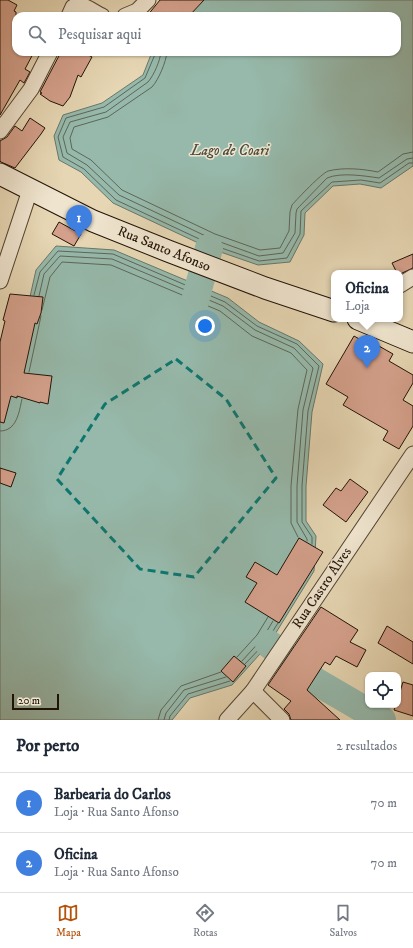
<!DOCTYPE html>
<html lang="pt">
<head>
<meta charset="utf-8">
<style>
  body { margin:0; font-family:"IM FELL DW Pica",serif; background:#f2f2f3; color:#1f2937 }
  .controls { position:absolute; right:12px; bottom:12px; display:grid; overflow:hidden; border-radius:8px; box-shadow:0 1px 3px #0004 }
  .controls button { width:36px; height:36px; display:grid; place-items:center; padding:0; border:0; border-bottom:1px solid #e0e1e3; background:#fff; color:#1f2937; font:20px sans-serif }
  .scale { position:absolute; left:12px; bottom:10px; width:47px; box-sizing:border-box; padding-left:4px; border:2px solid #221307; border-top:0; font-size:11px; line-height:14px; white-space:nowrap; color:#221307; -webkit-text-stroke:3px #efe4ce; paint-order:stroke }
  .you { position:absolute; left:205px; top:326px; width:14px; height:14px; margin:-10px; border:3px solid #fff; border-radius:50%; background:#1a73e8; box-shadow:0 0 0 6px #1a73e833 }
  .badge { display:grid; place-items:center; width:26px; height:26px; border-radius:50%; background:#b45309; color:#fff; font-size:13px; font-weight:700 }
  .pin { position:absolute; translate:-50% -33px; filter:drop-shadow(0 1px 2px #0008) }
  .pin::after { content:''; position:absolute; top:21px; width:14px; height:12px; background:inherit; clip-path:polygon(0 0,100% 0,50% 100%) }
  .popup { position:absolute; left:331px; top:270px; width:72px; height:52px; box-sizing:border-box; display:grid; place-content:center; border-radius:8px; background:#fff; filter:drop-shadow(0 1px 3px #0005); font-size:13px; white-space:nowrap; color:#747a83 }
  .popup b { font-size:15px; color:#1f2937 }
  .popup::after { content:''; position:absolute; left:50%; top:100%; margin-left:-8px; border:8px solid transparent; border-top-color:#fff }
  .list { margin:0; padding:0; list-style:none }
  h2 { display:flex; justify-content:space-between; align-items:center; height:52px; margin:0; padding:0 16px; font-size:17px }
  h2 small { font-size:13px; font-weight:400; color:#747a83 }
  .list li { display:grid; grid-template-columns:26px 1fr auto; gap:12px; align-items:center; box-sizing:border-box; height:60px; padding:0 16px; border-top:1px solid #e0e1e3 }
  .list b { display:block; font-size:15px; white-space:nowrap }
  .list p { margin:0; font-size:13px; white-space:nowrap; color:#747a83 }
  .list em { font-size:13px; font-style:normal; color:#747a83 }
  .icon { flex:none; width:22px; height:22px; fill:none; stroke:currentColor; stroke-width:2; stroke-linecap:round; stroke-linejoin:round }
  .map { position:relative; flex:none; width:413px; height:720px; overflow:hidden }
  .search { position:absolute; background:#fff; box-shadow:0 1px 3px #0004; left:12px; right:12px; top:12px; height:44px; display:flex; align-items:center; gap:10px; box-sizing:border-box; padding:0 14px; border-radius:12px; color:#747a83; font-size:15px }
  .sheet { height:172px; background:#fff }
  nav { display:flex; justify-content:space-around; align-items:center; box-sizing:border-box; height:56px; border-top:1px solid #e0e1e3; background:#fff; font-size:11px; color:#747a83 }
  nav a { display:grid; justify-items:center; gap:2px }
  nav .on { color:#b45309 }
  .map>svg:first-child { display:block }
</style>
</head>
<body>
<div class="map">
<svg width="413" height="720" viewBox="0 0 413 720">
  <rect width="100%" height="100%" fill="#e6d6b3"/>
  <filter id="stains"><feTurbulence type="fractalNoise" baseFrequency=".005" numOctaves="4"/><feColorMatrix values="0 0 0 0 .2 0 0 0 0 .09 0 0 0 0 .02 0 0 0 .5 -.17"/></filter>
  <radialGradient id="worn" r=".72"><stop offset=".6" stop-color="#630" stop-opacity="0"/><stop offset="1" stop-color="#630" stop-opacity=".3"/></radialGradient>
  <g fill="#96b9ab" stroke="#687769">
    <path d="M 175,0 L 413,0 L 413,166 L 381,188 L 360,184 L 333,186 L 305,213 L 304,235 L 290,262 L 258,265 L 209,248 L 113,203 L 81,172 L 59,160 L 54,136 L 63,115 L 102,103 L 143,75 L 152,52 L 397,52 L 397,16 L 168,16 Z"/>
    <path d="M 56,246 L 114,250 L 228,298 L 259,322 L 299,341 L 323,364 L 312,412 L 306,486 L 306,521 L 316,536 L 314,571 L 269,644 L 232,685 L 190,698 L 172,720 L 0,720 L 0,423 L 9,390 L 36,270 Z"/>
  </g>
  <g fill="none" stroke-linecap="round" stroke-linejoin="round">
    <g stroke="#5c6659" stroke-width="1">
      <path d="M 156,52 L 145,78 L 104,107 L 66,118 L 58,137 L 63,157 L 84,169 L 116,200 L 210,244 L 259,261 L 287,258 L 300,234 L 301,211 L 332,182 L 361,180 L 380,183 L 409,163 L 413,163"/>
      <path d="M 161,52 C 160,61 154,75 148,82 L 106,112 L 70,122 L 63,137 L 67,153 L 87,165 L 119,195 L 212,239 L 259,256 L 283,253 L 295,233 L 296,213 L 297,209 L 327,178 C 341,172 365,176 379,178 L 407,159 L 413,158"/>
      <path d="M 167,52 C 166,62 159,79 152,87 L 108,117 L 74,127 L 70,138 L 72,149 L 91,160 L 122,190 L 215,234 L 260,250 L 280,248 L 289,231 L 290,212 L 292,205 C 298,198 321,174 328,171 C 344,167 363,169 378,172 L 403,154 L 413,152"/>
      <path d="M 34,295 L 40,272 L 58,251 L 113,254 L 225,302 L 257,326 L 297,344 L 319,366 L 308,411 L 302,486 L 302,522 L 312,537 L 312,544"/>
      <path d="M 39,296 L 44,274 L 60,256 L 112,259 L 223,306 L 255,330 L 294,348 L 313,368 L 303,410 L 297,486 L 297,522 L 307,539 L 307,541"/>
      <path d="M 42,310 L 50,277 L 62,262 L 111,265 L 220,311 L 252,336 L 291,353 L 307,370 L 298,409 L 291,486 L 291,523 L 298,537"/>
      <path d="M 29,372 L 41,316"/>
      <path d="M 0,431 C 17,431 19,412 22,399"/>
      <path d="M 237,657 L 257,635 L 268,617"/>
      <path d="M 242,661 L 262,639 L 273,621"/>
      <path d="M 245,664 L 266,642 L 278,623"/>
      <path d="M 158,720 L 161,710 L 181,686 L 221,672"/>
      <path d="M 164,720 L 166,713 L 184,690 L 226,677"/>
      <path d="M 169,720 L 170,716 L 188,694 L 230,681"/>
    </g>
    <g stroke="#96b9ab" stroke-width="28">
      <path d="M 189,324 L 209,248"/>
      <path d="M 269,644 L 315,681 L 382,720"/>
    </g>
  </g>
  <g fill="#d4a08b" stroke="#221307">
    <path d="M 0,0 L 8,0 L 17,5 L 14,11 L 16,12 L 16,52 L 34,52 L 25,69 L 30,72 L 24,83 L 20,80 L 0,115 Z"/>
    <path d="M 160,0 L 204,0 L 189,16 L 147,16 Z"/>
    <path d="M 61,52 L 83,52 L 92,57 L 81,77 L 78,75 L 70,97 L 63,106 L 50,101 L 40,94 L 42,93 L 40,92 Z"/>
    <path d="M 30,118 L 45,128 L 41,134 L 15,168 L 1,162 L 0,161 L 0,141 L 7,137 L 15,126 L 22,131 Z"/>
    <path d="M 59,222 L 81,234 L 74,246 L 52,234 Z"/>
    <path d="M 413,254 L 413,268 L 400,274 L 400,273 L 397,273 L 392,263 Z"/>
    <path d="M 10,294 L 43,297 L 41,313 L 37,324 L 35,323 L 24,373 L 52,376 L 48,404 L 40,402 L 40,403 L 17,396 L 17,398 L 11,396 L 4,423 L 0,422 L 0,342 L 5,321 L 3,320 Z"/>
    <path d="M 354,336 L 368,344 L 370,341 L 393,354 L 389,361 L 413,375 L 413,383 L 403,400 L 413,406 L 413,426 L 399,449 L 383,440 L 388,431 L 343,405 L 348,397 L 326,384 Z"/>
    <path d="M 0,468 L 16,473 L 11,487 L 0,483 Z"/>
    <path d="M 350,479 L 368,492 L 346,522 L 323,505 L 336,488 L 341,491 Z"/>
    <path d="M 299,538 L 323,552 L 279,623 L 245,602 L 257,583 L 246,577 L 255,562 L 277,575 Z"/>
    <path d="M 321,607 L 358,630 L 350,642 L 366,650 L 357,667 L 336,656 L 330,665 L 325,662 L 307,690 L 340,720 L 291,720 L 289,714 L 284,709 L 291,701 L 268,685 Z"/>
    <path d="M 387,626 L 413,642 L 413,664 L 378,643 Z"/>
    <path d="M 234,656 L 246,666 L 233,682 L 221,671 Z"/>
    <path d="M 403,682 L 413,685 L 413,716 L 394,710 L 396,705 L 398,705 L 398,698 Z"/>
  </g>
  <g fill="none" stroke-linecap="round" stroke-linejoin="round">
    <g stroke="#534432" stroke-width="17">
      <g id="street">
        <path d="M 69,16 L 73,7 C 84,2 92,12 102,16"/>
        <path d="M 125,16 L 137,11 L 148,0"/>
        <path d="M 0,131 L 31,89 L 50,52"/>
        <path d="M 0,281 L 30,190"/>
        <path d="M 400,285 L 413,277"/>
        <path d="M 253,691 L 282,720"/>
        <path d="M 227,720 L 253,691 L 413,454"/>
      </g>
    </g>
    <g stroke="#221307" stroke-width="23">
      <g id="secondary">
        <path d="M 0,174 L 93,221 L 168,251 L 265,288 L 334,311"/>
        <path d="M 358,319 L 413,342"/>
      </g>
    </g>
    <use href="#street" stroke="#efe4ce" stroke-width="15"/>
    <use href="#secondary" stroke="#efe4ce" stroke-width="21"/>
  </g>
  <path fill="none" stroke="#0f766e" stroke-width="3" stroke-dasharray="8 5" stroke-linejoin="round" d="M 176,359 L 226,399 L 276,478 L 194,577 L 140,569 L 57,479 L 105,404 Z"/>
  <g text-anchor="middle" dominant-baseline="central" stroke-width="3" stroke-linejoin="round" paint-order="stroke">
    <g font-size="14" fill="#221307" stroke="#efe4ce">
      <text transform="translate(164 249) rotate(22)">Rua Santo Afonso</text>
      <text transform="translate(322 588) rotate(-56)">Rua Castro Alves</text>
    </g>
    <g font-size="15" font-style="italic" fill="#4b4d40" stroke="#efe4ce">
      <text x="230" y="150">Lago de Coari</text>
    </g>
  </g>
  <rect width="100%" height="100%" filter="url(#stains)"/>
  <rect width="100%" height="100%" fill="url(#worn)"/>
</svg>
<div class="controls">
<button><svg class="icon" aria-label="locate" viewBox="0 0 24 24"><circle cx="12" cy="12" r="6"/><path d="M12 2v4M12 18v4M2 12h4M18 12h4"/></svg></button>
</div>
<div class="scale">20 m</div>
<div class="you"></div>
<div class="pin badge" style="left:79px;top:238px;background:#3f7fe0">1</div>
<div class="pin badge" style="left:367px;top:368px;background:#3f7fe0">2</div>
<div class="popup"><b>Oficina</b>Loja</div>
<div class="search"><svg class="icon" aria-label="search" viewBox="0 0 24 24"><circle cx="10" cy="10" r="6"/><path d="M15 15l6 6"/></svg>Pesquisar aqui</div>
</div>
<section class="sheet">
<h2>Por perto<small>2 resultados</small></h2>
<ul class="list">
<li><span class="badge" style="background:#3f7fe0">1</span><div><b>Barbearia do Carlos</b><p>Loja · Rua Santo Afonso</p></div><em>70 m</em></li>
<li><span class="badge" style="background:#3f7fe0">2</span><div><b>Oficina</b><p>Loja · Rua Santo Afonso</p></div><em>70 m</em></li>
</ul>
</section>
<nav>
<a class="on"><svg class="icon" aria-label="map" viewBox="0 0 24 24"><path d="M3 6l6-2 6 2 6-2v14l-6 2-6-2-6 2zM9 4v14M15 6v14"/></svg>Mapa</a>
<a><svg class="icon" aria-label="directions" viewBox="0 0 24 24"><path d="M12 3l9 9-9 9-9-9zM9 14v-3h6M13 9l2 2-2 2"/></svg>Rotas</a>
<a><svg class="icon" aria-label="saved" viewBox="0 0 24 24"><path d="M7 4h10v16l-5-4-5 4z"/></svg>Salvos</a>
</nav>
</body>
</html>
